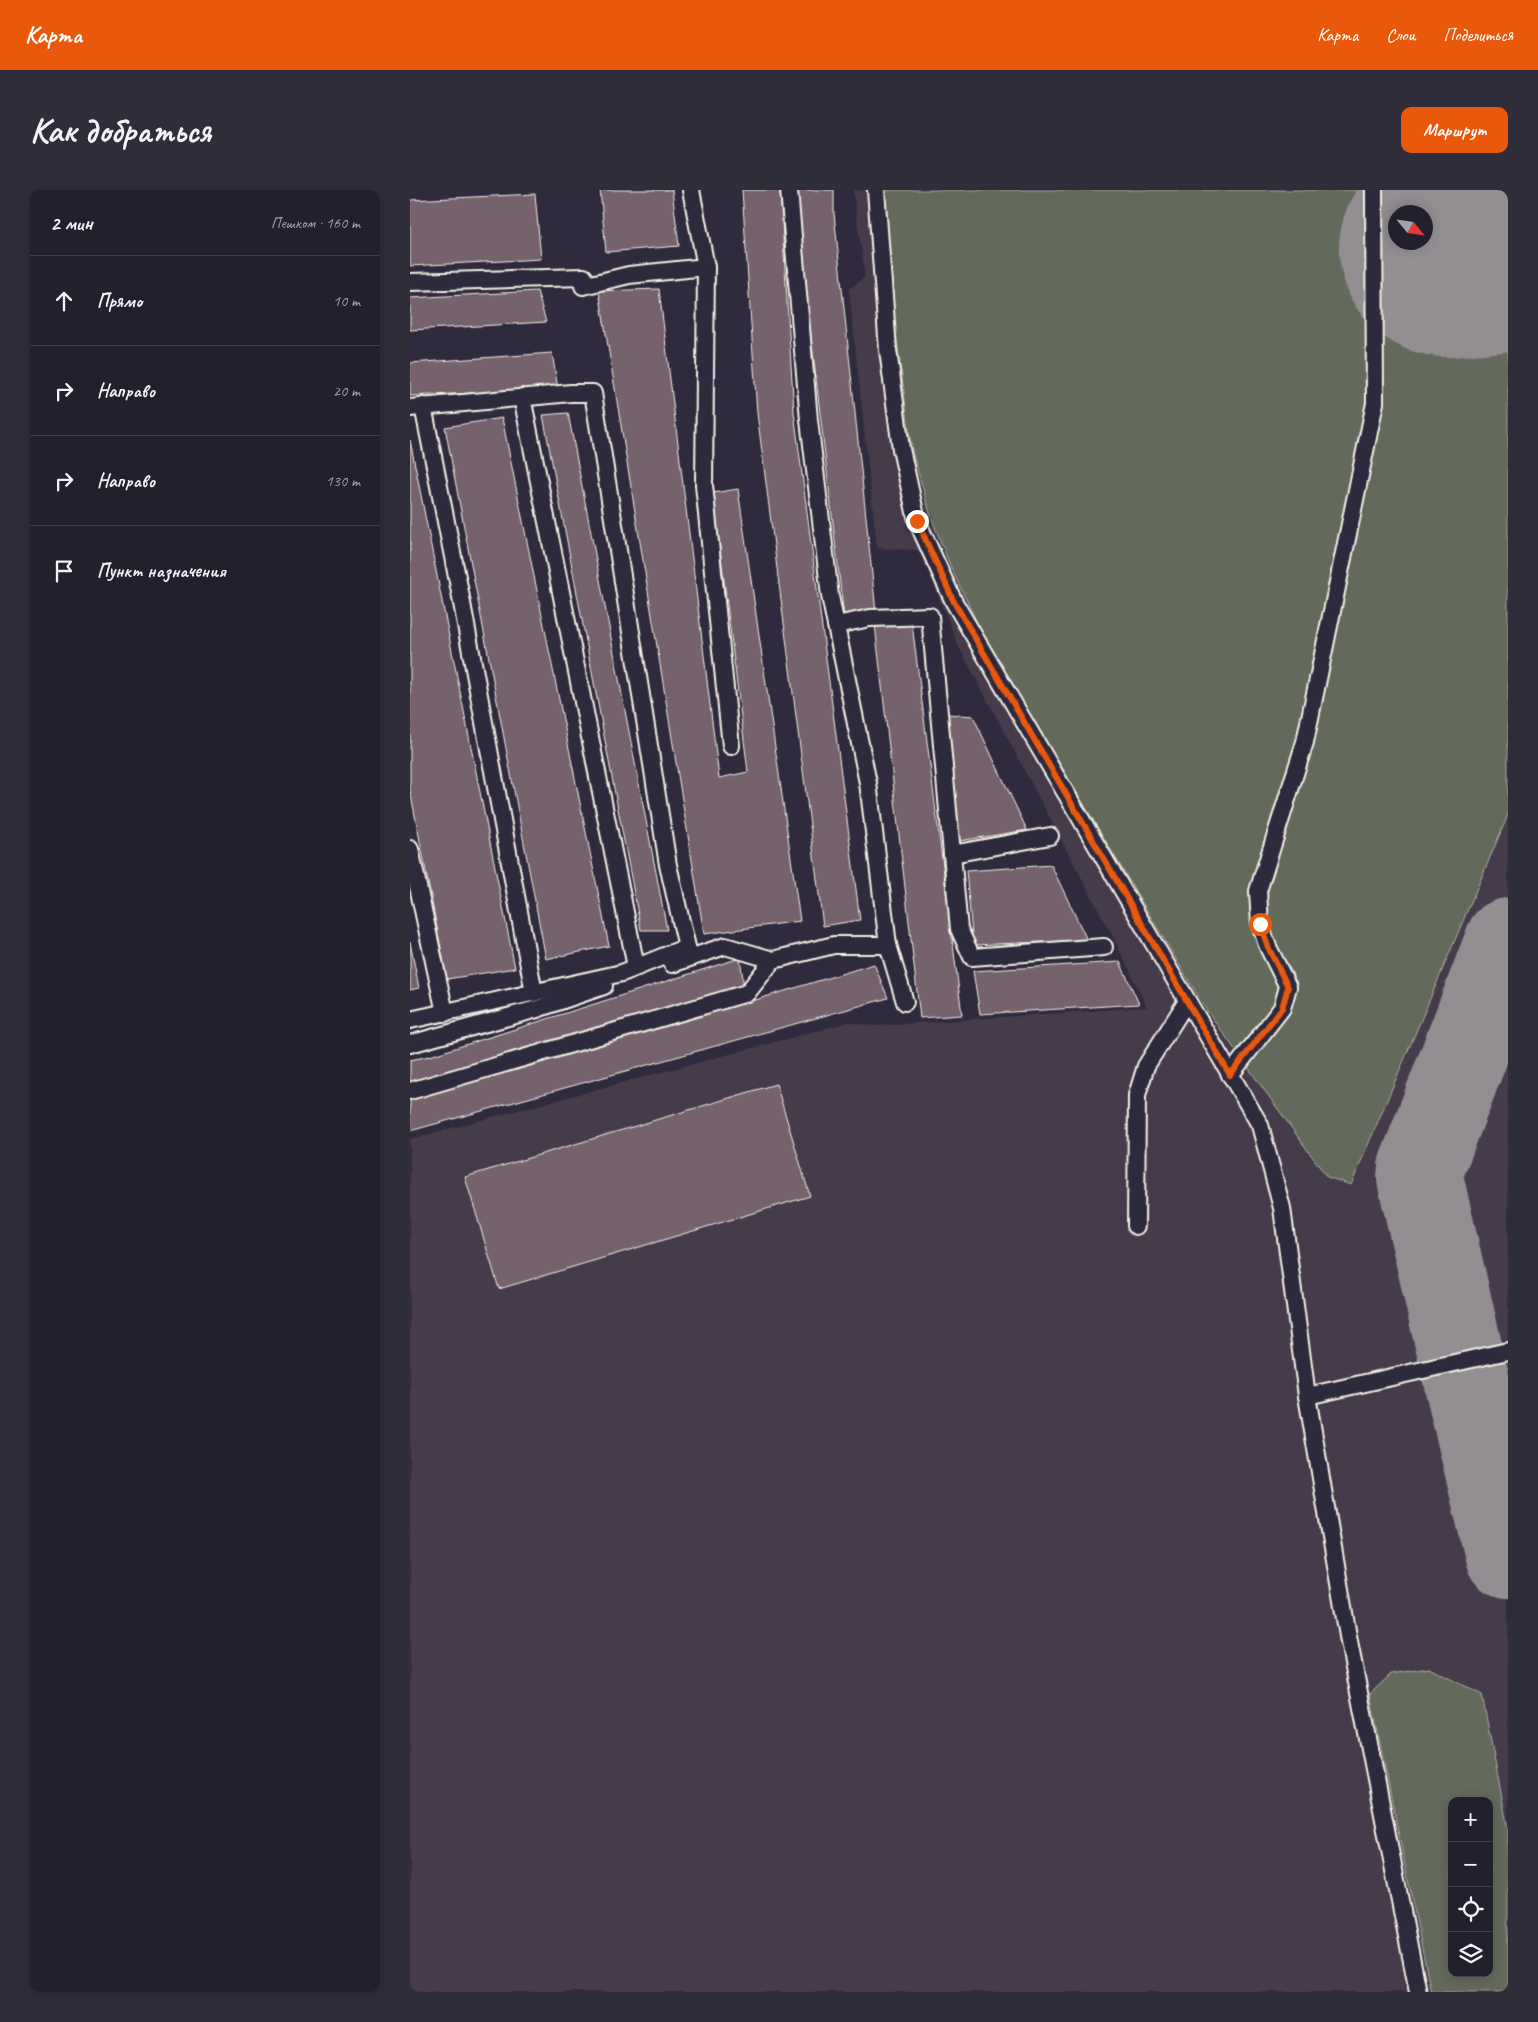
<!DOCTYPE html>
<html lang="ru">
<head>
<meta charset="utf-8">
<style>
  body { margin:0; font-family:Caveat,sans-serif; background:#2f2d3a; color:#f1f3f6 }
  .controls { position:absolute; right:15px; bottom:15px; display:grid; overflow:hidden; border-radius:10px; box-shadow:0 2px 12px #0003 }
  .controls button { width:45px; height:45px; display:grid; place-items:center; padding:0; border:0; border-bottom:1px solid #403e4a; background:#23202e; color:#f1f3f6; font:25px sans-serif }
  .compass { position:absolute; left:978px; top:15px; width:45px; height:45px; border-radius:50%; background:#23202e; box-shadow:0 2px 12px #0003; rotate:119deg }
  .stop { position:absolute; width:15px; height:15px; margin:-11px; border:4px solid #ea580c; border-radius:50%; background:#fff }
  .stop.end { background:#ea580c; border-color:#fff; box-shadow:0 1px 5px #0008 }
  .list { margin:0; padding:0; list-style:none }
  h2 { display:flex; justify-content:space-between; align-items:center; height:65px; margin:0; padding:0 20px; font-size:21px }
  h2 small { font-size:16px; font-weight:400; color:#a3a3aa }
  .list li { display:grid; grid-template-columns:32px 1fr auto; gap:15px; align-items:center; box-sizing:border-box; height:90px; padding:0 20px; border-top:1px solid #403e4a }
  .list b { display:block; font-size:19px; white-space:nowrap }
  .list em { font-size:16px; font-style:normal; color:#a3a3aa }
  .icon { flex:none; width:28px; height:28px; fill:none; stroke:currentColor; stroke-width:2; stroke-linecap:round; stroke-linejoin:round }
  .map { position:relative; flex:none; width:1098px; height:1802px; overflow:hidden; border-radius:10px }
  header { display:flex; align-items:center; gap:30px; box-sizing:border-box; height:70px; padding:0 25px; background:#ea580c; color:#fff }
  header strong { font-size:24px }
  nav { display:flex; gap:28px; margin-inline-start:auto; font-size:18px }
  .intro { display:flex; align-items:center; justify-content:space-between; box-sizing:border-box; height:120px; padding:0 30px }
  h1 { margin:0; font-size:35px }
  .button { padding:12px 22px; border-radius:10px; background:#ea580c; color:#fff; font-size:18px; font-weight:700 }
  main { display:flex; gap:30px; padding:0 30px }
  aside { flex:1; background:#23202e; border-radius:10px; box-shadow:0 2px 12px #0003 }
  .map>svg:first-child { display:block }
</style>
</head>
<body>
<header>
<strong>Карта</strong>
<nav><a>Карта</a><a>Слои</a><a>Поделиться</a></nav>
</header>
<div class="intro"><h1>Как добраться</h1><a class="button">Маршрут</a></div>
<main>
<aside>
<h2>2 мин<small>Пешком · 160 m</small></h2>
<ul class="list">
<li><svg class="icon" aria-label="ahead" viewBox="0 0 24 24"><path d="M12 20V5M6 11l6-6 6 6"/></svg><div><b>Прямо</b></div><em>10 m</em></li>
<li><svg class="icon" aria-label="right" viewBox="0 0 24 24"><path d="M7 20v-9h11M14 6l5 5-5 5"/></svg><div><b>Направо</b></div><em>20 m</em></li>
<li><svg class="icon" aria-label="right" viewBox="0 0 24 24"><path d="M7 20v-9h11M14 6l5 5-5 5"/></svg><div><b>Направо</b></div><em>130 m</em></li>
<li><svg class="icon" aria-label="arrive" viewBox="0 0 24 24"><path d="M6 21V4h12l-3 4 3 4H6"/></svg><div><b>Пункт назначения</b></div></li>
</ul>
</aside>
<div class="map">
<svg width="1098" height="1802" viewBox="0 0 1098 1802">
  <rect width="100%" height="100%" fill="#2f2a3d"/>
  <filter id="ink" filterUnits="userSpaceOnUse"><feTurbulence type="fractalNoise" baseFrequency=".02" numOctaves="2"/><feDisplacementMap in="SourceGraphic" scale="10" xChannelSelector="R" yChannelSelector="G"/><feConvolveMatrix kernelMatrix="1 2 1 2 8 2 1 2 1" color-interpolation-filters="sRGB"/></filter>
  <g filter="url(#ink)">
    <path fill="#443b4b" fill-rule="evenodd" d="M 443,0 L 1098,0 L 1098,1802 L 0,1802 L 0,949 L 440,832 L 463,836 L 737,817 L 707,755 L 548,455 L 523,392 L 508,360 L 467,358 L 439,99 L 455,87 ZM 986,22 L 1016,22 L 1016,52 L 986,52 ZM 1042,1611 L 1079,1611 L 1079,1783 L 1042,1783 Z"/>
    <g fill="#646a5c" stroke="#acaea2" fill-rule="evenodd">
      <path d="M 472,0 L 1019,0 L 1001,22 L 986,22 L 986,52 L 1004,53 L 1009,112 L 1037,130 L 1098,124 L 1098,625 L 941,995 L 917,987 L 795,818 L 572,443 L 540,375 L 521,327 L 502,261 L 480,100 Z"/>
      <path d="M 1019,1478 L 1072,1505 L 1098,1639 L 1098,1802 L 1021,1802 L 960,1504 L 981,1484 ZM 1042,1611 L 1079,1611 L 1079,1783 L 1042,1783 Z"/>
    </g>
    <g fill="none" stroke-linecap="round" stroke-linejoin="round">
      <g stroke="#928e92" stroke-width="86">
        <path d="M 1098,751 L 1011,978 L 1010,988 L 1062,1214 L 1078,1233 L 1098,1245"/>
        <path d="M 1062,1214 L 1098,1365"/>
      </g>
      <path stroke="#928e92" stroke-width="216" d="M 1037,59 L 1098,53"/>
    </g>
    <g fill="#76626d" stroke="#f4f1e8">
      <path d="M 190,0 L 262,0 L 269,56 L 196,62 Z"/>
      <path d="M 332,0 L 370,0 L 384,222 L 450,730 L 413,736 L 347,223 Z"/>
      <path d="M 387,0 L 424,0 L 424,23 L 466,422 L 434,427 L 387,27 Z"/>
      <path d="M 125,4 L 131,69 L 0,76 L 0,10 Z"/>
      <path d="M 249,99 L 309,588 L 338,582 L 303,303 L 328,299 L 390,731 L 294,744 L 189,101 Z"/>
      <path d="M 127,101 L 136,132 L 0,140 L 0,108 Z"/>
      <path d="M 142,163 L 148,199 L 0,206 L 0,173 Z"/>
      <path d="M 158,223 L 257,740 L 231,740 L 133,225 Z"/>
      <path d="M 92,228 L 199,756 L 136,769 L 35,237 Z"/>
      <path d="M 0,250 L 105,778 L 37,789 L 0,600 Z"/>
      <path d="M 502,434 L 552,825 L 510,828 L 465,435 Z"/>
      <path d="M 538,524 L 563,526 L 617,640 L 549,651 Z"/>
      <path d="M 641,675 L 677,750 L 563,755 L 556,681 Z"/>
      <path d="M 0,752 L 9,798 L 0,800 Z"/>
      <path d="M 330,768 L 334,797 L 0,895 L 0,870 L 20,866 Z"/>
      <path d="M 710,772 L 729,814 L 570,824 L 563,781 Z"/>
      <path d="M 464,774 L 478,808 L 0,941 L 0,906 L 322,817 Z"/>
      <path d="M 366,894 L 400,1006 L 89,1099 L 55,987 Z"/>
    </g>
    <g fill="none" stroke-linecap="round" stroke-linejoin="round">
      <g stroke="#f4f1e8" stroke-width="20">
        <g id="service">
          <path d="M 281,0 L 296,77 L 294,295 L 321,556"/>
          <path d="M 379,0 L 399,230 L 420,406 L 458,593 L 478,755"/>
          <path d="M 466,0 L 478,160 L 491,259 L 507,331 L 544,412 L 850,935 L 872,1018 L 897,1206 L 939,1452 L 1008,1802"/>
          <path d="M 0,92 L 174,87"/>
          <path d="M 173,96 L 219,85 L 296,77"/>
          <path d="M 112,207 L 226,777"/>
          <path d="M 13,216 L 49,397 L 124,803"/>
          <path d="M 0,218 L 161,203 L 183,203 L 258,675 L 277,757 L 212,783 L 0,830"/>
          <path d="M 426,435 L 460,428 L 520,426 L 549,739 L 562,767 L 694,757"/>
          <path d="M 0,659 L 35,823"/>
          <path d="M 542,664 L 640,646"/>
          <path d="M 262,774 L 315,756 L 363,770 L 424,755 L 478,755 L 495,812"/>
          <path d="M 0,854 L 127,819 L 194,796"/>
          <path d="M 820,885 L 872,818 L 878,797 L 858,757 L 850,734 L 848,701 L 895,552 L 965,213 L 964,0"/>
          <path d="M 0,901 L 337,803 L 363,770"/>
          <path d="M 726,1036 L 727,905 L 736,876 L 777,811"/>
          <path d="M 897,1206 L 1098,1161"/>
        </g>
      </g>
      <use href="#service" stroke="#2f2a3d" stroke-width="16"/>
    </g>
  </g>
  <g fill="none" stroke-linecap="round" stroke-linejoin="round" filter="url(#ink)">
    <path stroke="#ea580c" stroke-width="6" d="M 507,331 L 544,412 L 820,885 L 872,818 L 878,797 L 858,757 L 850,734"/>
  </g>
</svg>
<div class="controls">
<button>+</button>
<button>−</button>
<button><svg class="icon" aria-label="locate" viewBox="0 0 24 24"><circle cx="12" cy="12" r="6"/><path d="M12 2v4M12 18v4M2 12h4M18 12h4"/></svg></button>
<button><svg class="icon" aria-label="layers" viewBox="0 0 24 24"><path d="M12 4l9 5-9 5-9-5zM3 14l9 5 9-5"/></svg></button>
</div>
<svg class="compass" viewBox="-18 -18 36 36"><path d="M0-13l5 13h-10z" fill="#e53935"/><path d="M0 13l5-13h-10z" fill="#a3a3aa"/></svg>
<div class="stop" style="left:850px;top:734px"></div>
<div class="stop end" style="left:507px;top:331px"></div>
</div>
</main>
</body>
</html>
